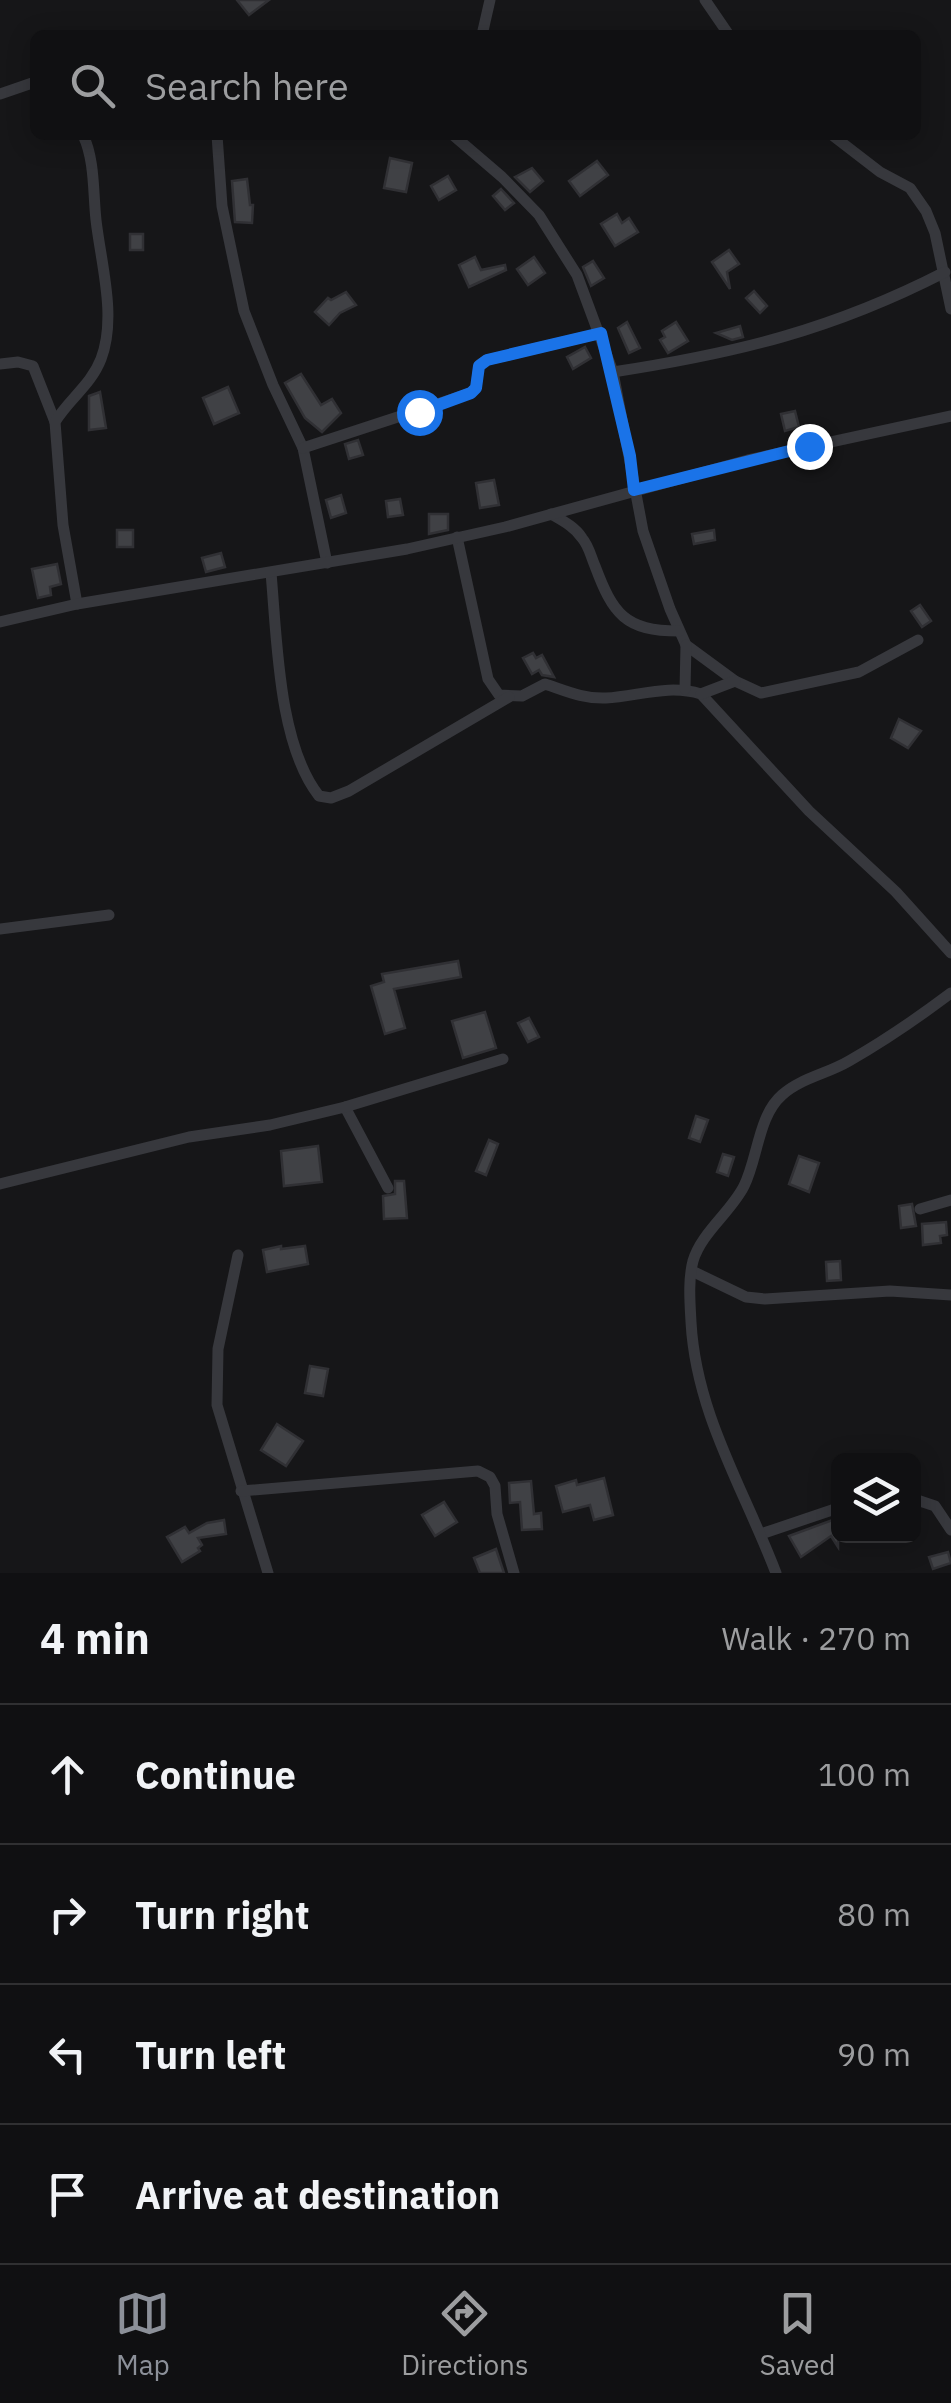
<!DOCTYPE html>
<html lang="en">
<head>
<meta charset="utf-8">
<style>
  body { margin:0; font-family:"IBM Plex Sans",sans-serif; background:#1e1e20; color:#f1f3f6 }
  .controls { position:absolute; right:30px; bottom:30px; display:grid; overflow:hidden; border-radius:15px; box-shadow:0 5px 25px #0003 }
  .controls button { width:90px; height:90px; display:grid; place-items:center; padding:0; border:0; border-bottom:2px solid #303032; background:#101012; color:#f1f3f6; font:50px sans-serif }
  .stop { position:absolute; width:30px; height:30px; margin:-22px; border:8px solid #1a73e8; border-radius:50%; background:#fff }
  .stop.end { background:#1a73e8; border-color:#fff; box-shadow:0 2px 10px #0008 }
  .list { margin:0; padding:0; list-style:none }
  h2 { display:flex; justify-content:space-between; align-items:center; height:130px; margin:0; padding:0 40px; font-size:42px }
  h2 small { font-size:32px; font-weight:400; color:#9c9d9f }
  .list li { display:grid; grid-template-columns:65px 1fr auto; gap:30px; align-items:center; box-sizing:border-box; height:140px; padding:0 40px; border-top:2px solid #303032 }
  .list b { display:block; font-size:38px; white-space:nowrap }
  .list em { font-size:32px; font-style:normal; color:#9c9d9f }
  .icon { flex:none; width:55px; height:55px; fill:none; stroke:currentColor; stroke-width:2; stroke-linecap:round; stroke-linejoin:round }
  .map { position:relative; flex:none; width:951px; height:1573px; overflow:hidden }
  .search { position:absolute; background:#101012; box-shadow:0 5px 25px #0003; left:30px; right:30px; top:30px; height:110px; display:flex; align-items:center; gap:25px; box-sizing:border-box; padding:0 35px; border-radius:15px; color:#9c9d9f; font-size:38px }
  .sheet { height:690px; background:#101012 }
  nav { display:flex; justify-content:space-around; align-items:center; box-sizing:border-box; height:140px; border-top:2px solid #303032; background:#101012; font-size:28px; color:#9c9d9f }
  nav a { display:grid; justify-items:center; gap:5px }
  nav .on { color:#8c9099 }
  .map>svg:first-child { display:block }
</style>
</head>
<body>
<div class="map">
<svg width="951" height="1573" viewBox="0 0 951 1573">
  <rect width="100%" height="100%" fill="#161618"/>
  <g fill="#404145" stroke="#303034" stroke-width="2.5">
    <path d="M 237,0 L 269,0 L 249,15 Z"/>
    <path d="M 390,158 L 412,163 L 406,192 L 384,188 Z"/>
    <path d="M 597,161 L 608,175 L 580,196 L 569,181 Z"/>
    <path d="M 532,168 L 543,181 L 530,192 L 515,177 Z"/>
    <path d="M 448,176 L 456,190 L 439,200 L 431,186 Z"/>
    <path d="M 247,179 L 250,205 L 253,205 L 252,223 L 235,222 L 232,181 Z"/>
    <path d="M 501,189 L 514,203 L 505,210 L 493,196 Z"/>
    <path d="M 617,214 L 622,223 L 629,218 L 638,232 L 615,246 L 601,224 Z"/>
    <rect x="130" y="234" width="13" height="16"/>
    <path d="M 729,250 L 739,264 L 727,272 L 730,289 L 712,262 Z"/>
    <path d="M 475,257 L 481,270 L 505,265 L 506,270 L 469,287 L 459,265 Z"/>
    <path d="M 534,257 L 545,273 L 528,285 L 517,269 Z"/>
    <path d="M 593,261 L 604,278 L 591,286 L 583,267 Z"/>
    <path d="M 754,291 L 767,306 L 760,313 L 746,298 Z"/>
    <path d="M 346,292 L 356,305 L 340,313 L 329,325 L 315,312 L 328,298 L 331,300 Z"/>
    <path d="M 627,322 L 640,348 L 629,353 L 618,328 Z"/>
    <path d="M 676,322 L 688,341 L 668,353 L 660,340 L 665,337 L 662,331 Z"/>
    <path d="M 740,326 L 743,337 L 732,340 L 716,333 Z"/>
    <path d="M 585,347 L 591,358 L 573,369 L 567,357 Z"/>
    <path d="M 301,374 L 321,405 L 332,399 L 341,413 L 322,432 L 305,418 L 285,383 Z"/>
    <path d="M 228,387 L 239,413 L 214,424 L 203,398 Z"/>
    <path d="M 100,392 L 106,428 L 89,430 L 89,396 Z"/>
    <path d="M 795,411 L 799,427 L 785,431 L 781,414 Z"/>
    <path d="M 358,440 L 363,455 L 349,459 L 345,444 Z"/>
    <path d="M 494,480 L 499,505 L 480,508 L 476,483 Z"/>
    <path d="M 341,495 L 346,513 L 331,518 L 326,500 Z"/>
    <path d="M 400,499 L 403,515 L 388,517 L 386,501 Z"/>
    <path d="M 429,514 L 448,514 L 448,530 L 429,534 Z"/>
    <rect x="117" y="530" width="16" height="17"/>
    <path d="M 714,530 L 715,540 L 694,544 L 692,534 Z"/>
    <path d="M 221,553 L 225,567 L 206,572 L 202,558 Z"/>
    <path d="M 57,564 L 61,584 L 50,587 L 51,595 L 38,598 L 32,569 Z"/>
    <path d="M 920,605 L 931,621 L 922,627 L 911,611 Z"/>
    <path d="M 533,653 L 536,658 L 542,655 L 554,677 L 542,675 L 539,670 L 532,674 L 523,658 Z"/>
    <path d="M 899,719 L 921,731 L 908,748 L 891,738 Z"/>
    <path d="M 458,961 L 461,977 L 394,989 L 405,1028 L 385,1034 L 371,986 L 384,982 L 382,974 Z"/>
    <path d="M 485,1012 L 496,1048 L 463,1058 L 452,1021 Z"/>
    <path d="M 529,1018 L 539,1037 L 528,1042 L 518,1023 Z"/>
    <path d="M 696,1116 L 708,1120 L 700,1142 L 689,1138 Z"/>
    <path d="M 489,1140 L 498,1144 L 486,1175 L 476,1171 Z"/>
    <path d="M 318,1146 L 322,1182 L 284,1186 L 281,1151 Z"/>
    <path d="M 723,1154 L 734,1157 L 728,1176 L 717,1172 Z"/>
    <path d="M 799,1156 L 819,1163 L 809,1192 L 789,1184 Z"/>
    <path d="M 395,1181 L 404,1181 L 407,1218 L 384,1219 L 383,1196 L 395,1194 Z"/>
    <path d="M 912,1204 L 916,1226 L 901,1228 L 899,1206 Z"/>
    <path d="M 946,1222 L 947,1235 L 940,1236 L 941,1243 L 923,1245 L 922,1224 Z"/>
    <path d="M 281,1246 L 281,1249 L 305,1246 L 308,1264 L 267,1272 L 263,1250 Z"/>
    <path d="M 840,1261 L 841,1280 L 827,1281 L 826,1262 Z"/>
    <path d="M 310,1366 L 328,1369 L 323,1396 L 305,1393 Z"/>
    <path d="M 277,1424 L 303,1441 L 286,1466 L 261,1450 Z"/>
    <path d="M 604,1478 L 613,1515 L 594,1520 L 590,1505 L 563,1512 L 556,1486 L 576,1480 L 577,1485 Z"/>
    <path d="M 531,1481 L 534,1514 L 541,1513 L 542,1529 L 522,1530 L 520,1502 L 510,1503 L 509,1483 Z"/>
    <path d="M 444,1502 L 457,1522 L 435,1536 L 422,1515 Z"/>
    <path d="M 838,1518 L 838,1547 L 831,1536 L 801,1557 L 789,1536 Z"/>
    <path d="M 224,1520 L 226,1534 L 198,1538 L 202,1545 L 198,1548 L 200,1551 L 182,1562 L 167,1537 L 185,1527 L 189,1533 L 207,1523 Z"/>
    <path d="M 496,1549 L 504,1573 L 480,1573 L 474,1558 Z"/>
    <path d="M 948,1552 L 951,1563 L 933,1569 L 929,1557 Z"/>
  </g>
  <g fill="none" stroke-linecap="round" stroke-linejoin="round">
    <g stroke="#37383d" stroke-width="11">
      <path d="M 705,0 L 729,35"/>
      <path d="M 482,35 L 490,0"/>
      <path d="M 0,94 L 35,82"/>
      <path d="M 217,135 L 222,206 L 244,311 L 273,385 L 303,448 L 327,563"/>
      <path d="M 453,135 L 502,177 L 539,215 L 577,275 L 613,372 L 643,531 L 670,609 L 686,645 L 735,681 L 761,693 L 859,672 L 918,640"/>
      <path d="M 832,135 L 880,172 L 910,188 L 926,211 L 935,233 L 951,309"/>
      <path d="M 0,364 L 18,362 L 33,366 L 55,422"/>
      <path d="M 613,372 C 737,353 832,330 945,272"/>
      <path d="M 303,448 L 471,393 L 476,387 L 479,365 L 487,360 L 601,333"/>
      <path d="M 551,514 C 563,521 575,527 582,538 C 589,546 591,557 595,566 C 613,614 625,631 679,631"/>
      <path d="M 457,537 L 488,679 L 499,695 L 522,696 L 545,684 C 566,691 583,699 606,698 C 639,696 668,684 701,694 L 809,811 L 896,892 L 951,953"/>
      <path d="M 271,573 C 277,638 278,744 319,796 L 331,798 L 349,791 L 509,697"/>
      <path d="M 77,604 L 63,525 L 55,422 C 69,399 91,385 101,359 C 117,317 101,264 96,220 C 93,193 95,160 83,135"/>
      <path d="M 0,622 L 77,604 L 407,549 L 505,527 L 748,460 L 951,416"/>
      <path d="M 685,689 L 686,645"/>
      <path d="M 701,694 L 735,681"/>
      <path d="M 0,929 L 109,915"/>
      <path d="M 345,1107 L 388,1188"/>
      <path d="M 0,1184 L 189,1137 L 270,1125 L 345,1107 L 503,1059"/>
      <path d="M 920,1209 L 951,1200"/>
      <path d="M 238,1255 L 218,1349 L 217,1405 L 268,1573"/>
      <path d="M 692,1271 L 746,1297 L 765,1299 L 890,1291 L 951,1295"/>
      <path d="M 241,1491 L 478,1471 L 490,1477 L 495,1486 L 497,1514 L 514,1573"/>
      <path d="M 914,1499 L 935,1506 L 951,1530"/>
      <path d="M 761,1534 L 838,1508"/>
      <path d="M 776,1573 C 744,1489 696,1414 691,1322 C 690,1303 688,1280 693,1261 C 701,1233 731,1212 744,1186 C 758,1158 758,1116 782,1095 C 801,1078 827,1074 849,1061 C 884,1041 919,1017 951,993"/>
    </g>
  </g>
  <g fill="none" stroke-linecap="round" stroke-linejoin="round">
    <path stroke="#1a73e8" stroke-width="12" d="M 419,412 L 471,393 L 476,388 L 479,366 L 487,360 L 601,333 L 630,456 L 634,490 L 809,446"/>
  </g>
</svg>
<div class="controls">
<button><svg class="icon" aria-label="layers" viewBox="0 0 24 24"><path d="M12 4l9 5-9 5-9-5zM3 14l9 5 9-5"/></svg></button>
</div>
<div class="stop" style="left:419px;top:412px"></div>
<div class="stop end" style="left:809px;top:446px"></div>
<div class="search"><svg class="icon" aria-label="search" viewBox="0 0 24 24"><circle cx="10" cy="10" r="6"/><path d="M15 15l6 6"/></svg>Search here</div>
</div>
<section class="sheet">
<h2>4 min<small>Walk · 270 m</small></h2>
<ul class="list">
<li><svg class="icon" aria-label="ahead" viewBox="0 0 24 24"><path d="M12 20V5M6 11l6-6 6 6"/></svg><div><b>Continue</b></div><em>100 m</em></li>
<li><svg class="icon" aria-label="right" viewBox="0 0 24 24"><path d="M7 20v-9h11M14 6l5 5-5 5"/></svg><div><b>Turn right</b></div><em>80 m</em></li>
<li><svg class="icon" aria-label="left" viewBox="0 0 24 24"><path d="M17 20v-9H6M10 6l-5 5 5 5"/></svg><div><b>Turn left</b></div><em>90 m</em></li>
<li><svg class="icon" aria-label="arrive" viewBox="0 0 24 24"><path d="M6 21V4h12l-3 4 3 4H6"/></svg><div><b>Arrive at destination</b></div></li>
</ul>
</section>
<nav>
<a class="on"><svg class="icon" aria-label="map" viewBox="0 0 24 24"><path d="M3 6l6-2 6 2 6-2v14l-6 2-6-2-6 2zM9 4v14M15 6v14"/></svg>Map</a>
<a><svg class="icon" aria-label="directions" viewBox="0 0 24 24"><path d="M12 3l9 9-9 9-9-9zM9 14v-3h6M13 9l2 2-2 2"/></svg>Directions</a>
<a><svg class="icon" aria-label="saved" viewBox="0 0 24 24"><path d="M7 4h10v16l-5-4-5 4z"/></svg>Saved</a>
</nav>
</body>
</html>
